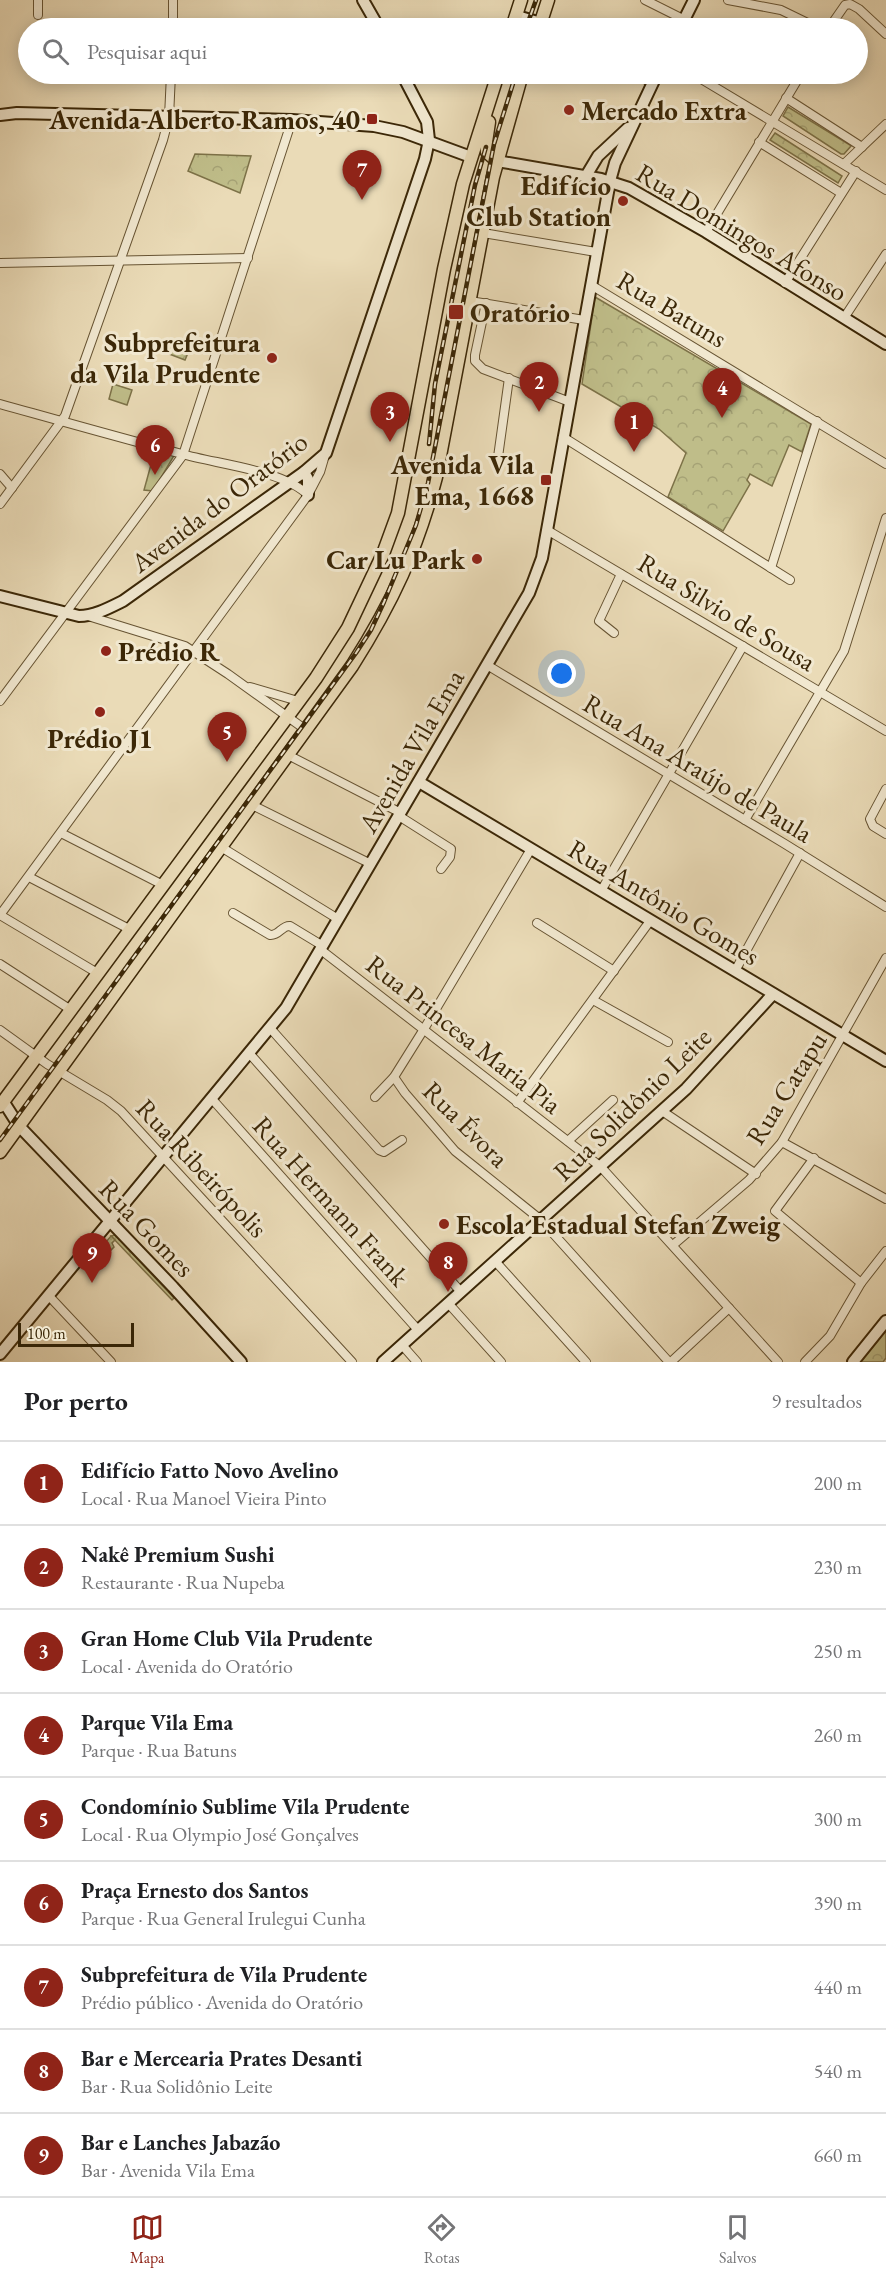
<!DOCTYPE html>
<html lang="pt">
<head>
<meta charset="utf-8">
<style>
  body { margin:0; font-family:"EB Garamond",serif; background:#f6f6f6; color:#202124 }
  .scale { position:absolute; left:18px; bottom:15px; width:116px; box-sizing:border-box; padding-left:6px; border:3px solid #3b2707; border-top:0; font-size:16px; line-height:21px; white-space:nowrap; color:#3b2707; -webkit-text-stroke:4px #f1e8d0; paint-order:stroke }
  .you { position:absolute; left:562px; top:674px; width:21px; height:21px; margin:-15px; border:4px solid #fff; border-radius:50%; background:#1a73e8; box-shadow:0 0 0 9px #1a73e833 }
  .badge { display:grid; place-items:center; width:39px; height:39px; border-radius:50%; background:#8f2418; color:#fff; font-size:20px; font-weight:700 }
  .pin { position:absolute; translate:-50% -50px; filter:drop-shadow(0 2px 3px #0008) }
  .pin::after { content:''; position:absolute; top:32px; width:21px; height:18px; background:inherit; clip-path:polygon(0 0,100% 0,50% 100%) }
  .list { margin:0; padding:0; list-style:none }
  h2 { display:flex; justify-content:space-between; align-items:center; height:78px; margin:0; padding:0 24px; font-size:26px }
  h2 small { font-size:20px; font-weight:400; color:#757577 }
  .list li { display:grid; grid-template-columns:39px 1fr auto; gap:18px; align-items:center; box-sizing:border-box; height:84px; padding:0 24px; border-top:2px solid #e0e0e0 }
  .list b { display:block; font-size:22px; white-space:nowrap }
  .list p { margin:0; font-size:20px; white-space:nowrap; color:#757577 }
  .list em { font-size:20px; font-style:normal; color:#757577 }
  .icon { flex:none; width:33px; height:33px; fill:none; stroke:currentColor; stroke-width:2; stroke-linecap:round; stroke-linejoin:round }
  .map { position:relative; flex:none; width:886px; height:1362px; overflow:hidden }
  .search { position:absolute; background:#fff; box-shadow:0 3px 15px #0003; left:18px; right:18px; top:18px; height:66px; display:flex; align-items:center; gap:15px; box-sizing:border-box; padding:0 21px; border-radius:33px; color:#757577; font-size:22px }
  .sheet { height:834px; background:#fff }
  nav { display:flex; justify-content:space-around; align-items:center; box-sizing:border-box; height:84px; border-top:2px solid #e0e0e0; background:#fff; font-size:16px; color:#757577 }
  nav a { display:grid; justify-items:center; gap:3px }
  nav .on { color:#8f2418 }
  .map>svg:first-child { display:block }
</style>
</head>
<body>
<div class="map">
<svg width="886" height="1362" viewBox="0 0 886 1362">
  <defs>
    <pattern id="grass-tufts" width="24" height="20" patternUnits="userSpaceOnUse" patternTransform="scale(1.5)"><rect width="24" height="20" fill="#bfbd89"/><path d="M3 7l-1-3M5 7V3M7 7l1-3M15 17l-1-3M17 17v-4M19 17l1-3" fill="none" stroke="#a5a275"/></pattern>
    <pattern id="park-crowns" width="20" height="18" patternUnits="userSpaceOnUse" patternTransform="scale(1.5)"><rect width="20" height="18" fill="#bfbd89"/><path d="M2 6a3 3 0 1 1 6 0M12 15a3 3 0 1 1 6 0" fill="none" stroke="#a5a275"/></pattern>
    <pattern id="garden-dots" width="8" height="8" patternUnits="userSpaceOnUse" patternTransform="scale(1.5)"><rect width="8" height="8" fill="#bfbd89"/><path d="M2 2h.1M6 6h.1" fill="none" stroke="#a5a275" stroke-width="1.8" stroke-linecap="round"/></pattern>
  </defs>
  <rect width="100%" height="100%" fill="#eadbb7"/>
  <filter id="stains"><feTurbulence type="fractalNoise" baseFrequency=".00333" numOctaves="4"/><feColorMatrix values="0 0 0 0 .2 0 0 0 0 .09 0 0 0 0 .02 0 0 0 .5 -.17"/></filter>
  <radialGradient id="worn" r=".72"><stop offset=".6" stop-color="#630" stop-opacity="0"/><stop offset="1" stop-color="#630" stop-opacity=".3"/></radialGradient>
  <path fill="url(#grass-tufts)" stroke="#7d7248" stroke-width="1.5" d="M 115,1235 L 174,1298 L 172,1300 L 111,1236 Z"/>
  <g fill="url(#park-crowns)" stroke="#7d7248" stroke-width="1.5">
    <path d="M 788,107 L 850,145 L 851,146 L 844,154 L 841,154 L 783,116 Z"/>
    <path d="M 775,133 L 842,176 L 838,183 L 770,140 Z"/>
    <path d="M 195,154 L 251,156 L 240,193 L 188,171 Z"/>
    <path d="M 595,297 L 811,424 L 802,452 L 789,445 L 772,486 L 750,474 L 747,480 L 750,484 L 723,531 L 668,497 L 686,453 L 659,429 L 582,384 Z"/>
    <path d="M 168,341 L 190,348 L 185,360 L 164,352 Z"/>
    <path d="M 146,447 L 175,454 L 153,491 L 144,490 L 152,461 L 143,458 Z"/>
    <path d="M 886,1329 L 886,1358 L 883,1362 L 860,1362 Z"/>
  </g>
  <path fill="url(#garden-dots)" stroke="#7d7248" stroke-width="1.5" d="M 111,1236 L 115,1240 L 112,1243 L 114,1247 L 108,1253 L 105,1251 L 101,1255 L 103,1259 L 90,1274 L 84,1268 Z"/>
  <path fill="#bfbd89" stroke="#7d7248" stroke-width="1.5" d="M 113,384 L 132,390 L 127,405 L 109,399 Z"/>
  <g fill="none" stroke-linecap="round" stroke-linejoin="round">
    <g stroke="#675433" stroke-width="10">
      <g id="street">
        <path d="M 173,0 L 173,28"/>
        <path d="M 645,0 L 685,20"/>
        <path d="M 728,0 L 781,10 L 818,28"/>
        <path d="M 38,15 L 38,0"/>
        <path d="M 829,28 L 845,5 L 850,4 L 859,9 L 886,34"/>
        <path d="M 693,74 L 886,190"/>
        <path d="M 786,98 L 862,147"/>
        <path d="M 759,142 L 841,193"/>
        <path d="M 844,164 L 886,124"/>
        <path d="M 706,232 L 801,74"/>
        <path d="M 483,233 L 596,252"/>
        <path d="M 0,263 L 248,258"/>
        <path d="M 785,283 L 856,171"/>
        <path d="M 591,285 L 886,464"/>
        <path d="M 470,301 L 584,320"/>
        <path d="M 486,303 L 475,355 L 475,361 L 483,369 L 570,402"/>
        <path d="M 844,318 L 886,254"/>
        <path d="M 0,404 C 61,421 121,438 182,454 C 216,464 283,470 308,495"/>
        <path d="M 563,437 L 790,580"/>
        <path d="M 498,457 L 509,378"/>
        <path d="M 0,474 L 12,488"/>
        <path d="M 0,504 L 65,416 L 163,140 L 169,117 L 171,74"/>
        <path d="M 547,530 L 886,731"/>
        <path d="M 771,568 L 817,421"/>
        <path d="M 88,616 L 185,646 L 228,674 L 306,730"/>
        <path d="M 614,633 L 599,621 L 621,574"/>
        <path d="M 487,665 L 785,844 L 886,907"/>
        <path d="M 250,687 L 298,701"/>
        <path d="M 0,701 L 183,455 L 292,120"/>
        <path d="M 288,755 L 401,813"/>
        <path d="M 886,789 L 870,819 L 873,826 L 886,834"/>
        <path d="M 252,805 L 371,864"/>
        <path d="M 399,816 L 451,849 L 450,857 L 441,869"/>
        <path d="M 745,820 L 844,651 L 886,518"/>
        <path d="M 61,833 L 163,885"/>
        <path d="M 221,847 L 338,919"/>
        <path d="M 29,877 L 131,930"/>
        <path d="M 601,891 L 743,646"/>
        <path d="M 233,913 L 270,935 C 279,936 282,925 290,926 L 323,946"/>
        <path d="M 537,923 L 614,971"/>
        <path d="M 321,950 L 601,1167 L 778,1362"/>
        <path d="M 0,964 L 71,1010"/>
        <path d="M 735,971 L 800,853"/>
        <path d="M 99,974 L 0,915 L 308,495 L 320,472 L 325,455"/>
        <path d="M 593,1000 L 668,1042"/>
        <path d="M 270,1028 L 379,1150 L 384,1152 L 402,1140"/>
        <path d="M 0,1030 L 47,1064 L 107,1100 L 121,1111 L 352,1362"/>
        <path d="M 249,1053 L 461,1292"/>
        <path d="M 394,1077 L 405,1093 L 455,1151 L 541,1220 L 669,1362"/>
        <path d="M 375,1097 L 394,1077 L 424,1029 L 531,849"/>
        <path d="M 212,1099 L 418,1330"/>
        <path d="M 517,1103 L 650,921"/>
        <path d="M 662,1111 L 756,1174"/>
        <path d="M 568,1141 L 613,1100"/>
        <path d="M 782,1142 L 886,1199"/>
        <path d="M 814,1158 L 775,1211 L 861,1283"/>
        <path d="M 673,1245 L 749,1180 L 782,1142 L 886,958"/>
        <path d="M 495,1261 L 586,1362"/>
        <path d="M 49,1296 L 111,1362"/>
        <path d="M 448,1303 L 501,1362"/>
        <path d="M 402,1345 L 417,1362"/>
        <path d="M 671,1362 L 729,1308"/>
        <path d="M 805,1362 L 830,1336 L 861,1283 L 886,1251"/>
      </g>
    </g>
    <g stroke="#3b2707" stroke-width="14">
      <g id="secondary">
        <path d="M 363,0 L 379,28"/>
        <path d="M 517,16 L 541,23 L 551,28"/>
        <path d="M 680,28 L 694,0"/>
        <path d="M 638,74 L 653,81"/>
        <path d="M 0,115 L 17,113 L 292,120 L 374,126 L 403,132 L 471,157"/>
        <path d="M 497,161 L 601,179 L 629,188 L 706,232 L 886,344"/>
        <path d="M 586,176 L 598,156 L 628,128"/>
        <path d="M 304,472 L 308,479 L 308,495"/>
        <path d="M 0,596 L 79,616 C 94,616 109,608 123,601 L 304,472 L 326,453 L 425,159 L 429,140 L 427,122 L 402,74"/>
        <path d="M 419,782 L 886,1061"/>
        <path d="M 3,1101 L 19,1126 L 173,1287 L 241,1362"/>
        <path d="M 0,1354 L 286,1008 L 529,593 L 542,558 L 610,181 L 615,163 L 657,74"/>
        <path d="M 383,1362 L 686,1089 L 773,994"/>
        <path d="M 853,1362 L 886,1321"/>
      </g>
    </g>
    <g stroke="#3b2707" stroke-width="15">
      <g id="primary">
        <path d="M 512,28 L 521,0"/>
        <path d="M 539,28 L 548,0"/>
        <path d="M 489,122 L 486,142 L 487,152 L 497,161"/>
        <path d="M 0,1106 L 316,678 L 348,628 L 383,554 L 398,513 L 444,269 L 463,184 L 498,74"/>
        <path d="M 0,1152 L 352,666 C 392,603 417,550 436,477 L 493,177 L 522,74"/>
      </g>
    </g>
    <use href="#street" stroke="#f1e8d0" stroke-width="8"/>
    <use href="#secondary" stroke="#f1e8d0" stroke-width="10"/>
    <use href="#primary" stroke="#eadbb7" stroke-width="12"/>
    <g stroke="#3b2707" stroke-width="4.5">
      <g id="rail">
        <path d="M 526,28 L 536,0"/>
        <path d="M 429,444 L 435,384 L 475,185 L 486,147"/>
        <path d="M 0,1140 L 356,653 L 371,630 L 384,602 L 416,525 L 428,483 L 494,144 L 516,74"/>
      </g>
    </g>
    <use href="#rail" stroke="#f1e8d0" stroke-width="2" stroke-dasharray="7" stroke-linecap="butt"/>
  </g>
  <g fill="#8f2418" stroke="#f1e8d0" stroke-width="2">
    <circle cx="569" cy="110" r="6"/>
    <rect x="366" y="113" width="12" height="12" rx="3"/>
    <circle cx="623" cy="201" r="6"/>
    <rect x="448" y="304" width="16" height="16" rx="3"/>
    <circle cx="272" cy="358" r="6"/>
    <rect x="540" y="474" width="12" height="12" rx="3"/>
    <circle cx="477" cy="559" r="6"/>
    <circle cx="106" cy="651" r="6"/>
    <circle cx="100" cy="712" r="6"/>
    <circle cx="444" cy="1224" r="6"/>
  </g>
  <g text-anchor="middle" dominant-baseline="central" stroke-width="6" stroke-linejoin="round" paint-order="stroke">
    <g font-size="27" font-weight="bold" fill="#3b2707" stroke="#f1e8d0" text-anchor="end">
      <text x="581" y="110" text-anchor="start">Mercado Extra</text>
      <text x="360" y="119">Avenida Alberto Ramos, 40</text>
      <text x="611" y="185">Edifício<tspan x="611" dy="31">Club Station</tspan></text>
      <text x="470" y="312" text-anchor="start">Oratório</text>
      <text x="260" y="342">Subprefeitura<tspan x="260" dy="31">da Vila Prudente</tspan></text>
      <text x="534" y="464">Avenida Vila<tspan x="534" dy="31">Ema, 1668</tspan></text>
      <text x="465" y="559">Car Lu Park</text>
      <text x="118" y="651" text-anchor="start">Prédio R</text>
      <text x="100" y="738" text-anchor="middle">Prédio J1</text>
      <text x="456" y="1224" text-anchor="start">Escola Estadual Stefan Zweig</text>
    </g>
    <g font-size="27" fill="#3b2707" stroke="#f1e8d0">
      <text transform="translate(742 232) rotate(31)">Rua Domingos Afonso</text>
      <text transform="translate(672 309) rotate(31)">Rua Batuns</text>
      <text transform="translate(219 502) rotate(-37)">Avenida do Oratório</text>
      <text transform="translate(727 612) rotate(31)">Rua Silvio de Sousa</text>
      <text transform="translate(411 751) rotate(-60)">Avenida Vila Ema</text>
      <text transform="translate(698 768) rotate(31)">Rua Ana Araújo de Paula</text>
      <text transform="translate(664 902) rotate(31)">Rua Antônio Gomes</text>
      <text transform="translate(464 1034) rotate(38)">Rua Princesa Maria Pia</text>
      <text transform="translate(786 1088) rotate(-58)">Rua Catapu</text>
      <text transform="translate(632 1104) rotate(-44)">Rua Solidônio Leite</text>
      <text transform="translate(466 1124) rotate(45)">Rua Évora</text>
      <text transform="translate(202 1168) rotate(47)">Rua Ribeirópolis</text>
      <text transform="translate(331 1201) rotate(48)">Rua Hermann Frank</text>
      <text transform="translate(147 1228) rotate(46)">Rua Gomes</text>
    </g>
  </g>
  <rect width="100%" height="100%" filter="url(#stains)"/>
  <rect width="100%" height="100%" fill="url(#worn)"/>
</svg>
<div class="scale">100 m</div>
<div class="you"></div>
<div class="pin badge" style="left:634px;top:452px">1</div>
<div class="pin badge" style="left:539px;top:412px">2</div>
<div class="pin badge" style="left:390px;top:442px">3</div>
<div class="pin badge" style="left:722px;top:418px">4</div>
<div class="pin badge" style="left:227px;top:762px">5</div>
<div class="pin badge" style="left:155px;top:475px">6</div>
<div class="pin badge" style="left:362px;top:200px">7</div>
<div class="pin badge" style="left:448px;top:1292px">8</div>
<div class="pin badge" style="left:92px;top:1283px">9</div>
<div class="search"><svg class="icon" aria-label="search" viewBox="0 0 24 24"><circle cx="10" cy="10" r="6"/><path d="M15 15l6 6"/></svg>Pesquisar aqui</div>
</div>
<section class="sheet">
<h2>Por perto<small>9 resultados</small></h2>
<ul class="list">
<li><span class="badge">1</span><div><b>Edifício Fatto Novo Avelino</b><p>Local · Rua Manoel Vieira Pinto</p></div><em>200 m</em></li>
<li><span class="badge">2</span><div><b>Nakê Premium Sushi</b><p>Restaurante · Rua Nupeba</p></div><em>230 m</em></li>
<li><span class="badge">3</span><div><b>Gran Home Club Vila Prudente</b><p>Local · Avenida do Oratório</p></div><em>250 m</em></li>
<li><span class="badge">4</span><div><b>Parque Vila Ema</b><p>Parque · Rua Batuns</p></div><em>260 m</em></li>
<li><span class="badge">5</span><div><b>Condomínio Sublime Vila Prudente</b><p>Local · Rua Olympio José Gonçalves</p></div><em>300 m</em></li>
<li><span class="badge">6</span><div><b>Praça Ernesto dos Santos</b><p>Parque · Rua General Irulegui Cunha</p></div><em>390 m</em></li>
<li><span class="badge">7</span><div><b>Subprefeitura de Vila Prudente</b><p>Prédio público · Avenida do Oratório</p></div><em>440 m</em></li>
<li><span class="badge">8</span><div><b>Bar e Mercearia Prates Desanti</b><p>Bar · Rua Solidônio Leite</p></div><em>540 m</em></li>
<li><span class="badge">9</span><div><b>Bar e Lanches Jabazão</b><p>Bar · Avenida Vila Ema</p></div><em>660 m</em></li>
</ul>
</section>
<nav>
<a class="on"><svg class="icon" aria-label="map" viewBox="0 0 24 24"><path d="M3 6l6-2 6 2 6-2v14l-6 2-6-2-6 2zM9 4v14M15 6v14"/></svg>Mapa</a>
<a><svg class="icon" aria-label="directions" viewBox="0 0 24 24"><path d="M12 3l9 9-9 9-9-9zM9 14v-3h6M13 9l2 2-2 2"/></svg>Rotas</a>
<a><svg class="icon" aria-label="saved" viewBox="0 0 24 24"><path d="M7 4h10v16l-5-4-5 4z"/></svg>Salvos</a>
</nav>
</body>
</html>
